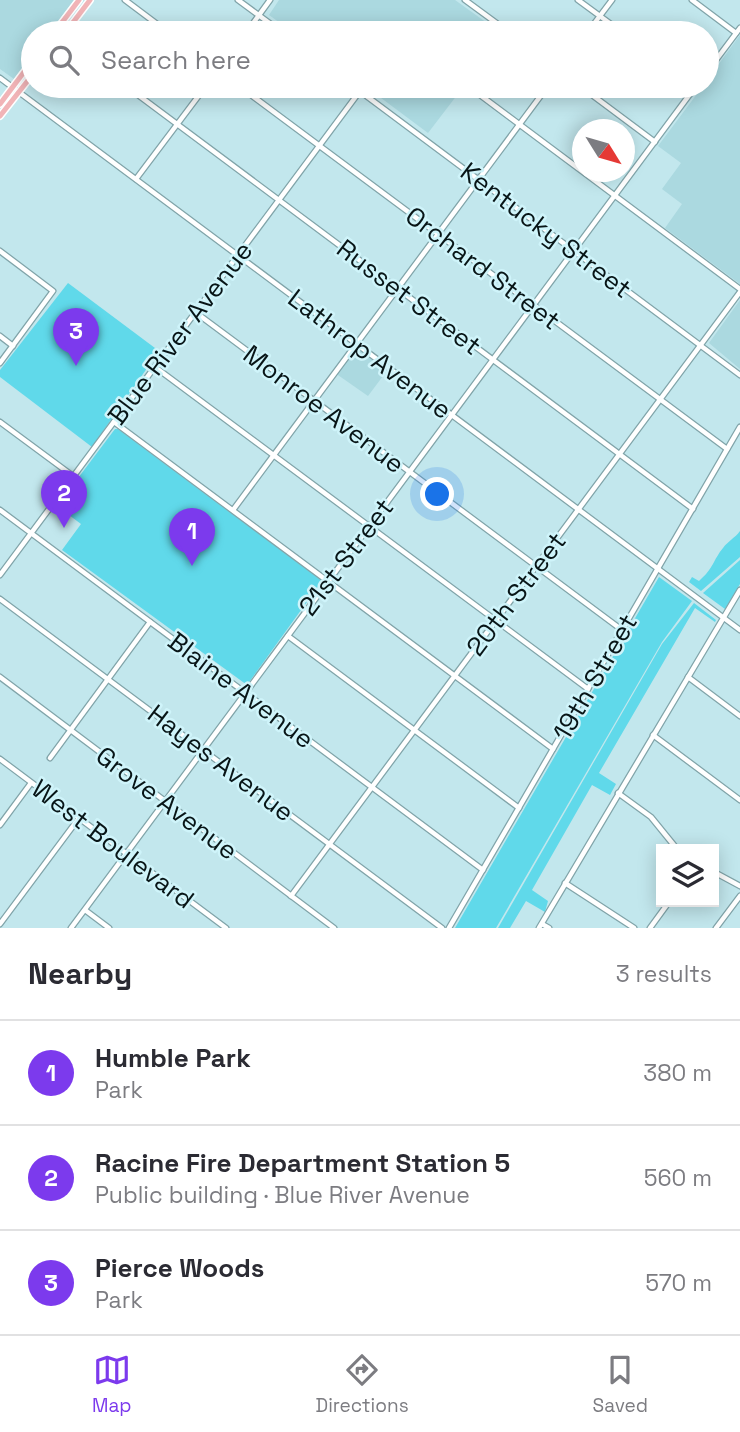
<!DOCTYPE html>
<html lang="en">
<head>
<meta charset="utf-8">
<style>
  body { margin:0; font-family:"Space Grotesk",sans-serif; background:#f2f2f3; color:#2b2b33 }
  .controls { position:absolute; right:21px; bottom:21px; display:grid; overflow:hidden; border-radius:0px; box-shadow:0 4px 18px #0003 }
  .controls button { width:63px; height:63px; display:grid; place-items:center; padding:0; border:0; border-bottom:2px solid #e1e1e2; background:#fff; color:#2b2b33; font:35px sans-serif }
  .compass { position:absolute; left:572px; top:119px; width:63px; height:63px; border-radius:50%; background:#fff; box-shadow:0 4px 18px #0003; rotate:127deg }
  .you { position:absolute; left:438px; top:495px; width:24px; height:24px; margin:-18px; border:5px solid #fff; border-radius:50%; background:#1a73e8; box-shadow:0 0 0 10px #1a73e833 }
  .badge { display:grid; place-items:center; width:46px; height:46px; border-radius:50%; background:#7c3aed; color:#fff; font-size:23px; font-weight:700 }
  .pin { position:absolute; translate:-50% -58px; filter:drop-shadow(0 2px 4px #0008) }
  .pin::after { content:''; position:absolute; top:37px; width:24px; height:21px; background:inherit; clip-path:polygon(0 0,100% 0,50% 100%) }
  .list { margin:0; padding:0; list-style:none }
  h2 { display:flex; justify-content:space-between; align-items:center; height:91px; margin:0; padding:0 28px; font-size:30px }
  h2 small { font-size:23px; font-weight:400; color:#7c7c81 }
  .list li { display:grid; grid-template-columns:46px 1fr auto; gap:21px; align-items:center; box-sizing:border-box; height:105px; padding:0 28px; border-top:2px solid #e1e1e2 }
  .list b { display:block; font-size:26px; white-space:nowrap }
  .list p { margin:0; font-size:23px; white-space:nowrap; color:#7c7c81 }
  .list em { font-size:23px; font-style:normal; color:#7c7c81 }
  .icon { flex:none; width:38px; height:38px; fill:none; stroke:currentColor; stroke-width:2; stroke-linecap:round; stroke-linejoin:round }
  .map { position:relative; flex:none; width:740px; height:928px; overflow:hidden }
  .search { position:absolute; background:#fff; box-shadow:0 4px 18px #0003; left:21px; right:21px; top:21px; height:77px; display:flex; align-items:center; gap:18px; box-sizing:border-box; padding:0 24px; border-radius:38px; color:#7c7c81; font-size:26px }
  .sheet { height:406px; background:#fff }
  nav { display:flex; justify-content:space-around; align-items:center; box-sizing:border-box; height:98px; border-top:2px solid #e1e1e2; background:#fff; font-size:19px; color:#7c7c81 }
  nav a { display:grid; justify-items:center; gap:4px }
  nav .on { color:#7c3aed }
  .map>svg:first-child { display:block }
</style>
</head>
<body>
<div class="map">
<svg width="740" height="928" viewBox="0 0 740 928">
  <rect width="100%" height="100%" fill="#c2e7ed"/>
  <g fill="#abd9e0">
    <path d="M 0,0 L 74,0 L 49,33 L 33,33 L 33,53 L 14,79 L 0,69 Z"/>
    <path d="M 279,0 L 455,0 L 501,33 L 294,33 L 269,15 Z"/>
    <path d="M 740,35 L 740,284 L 665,228 L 682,204 L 662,189 L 681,163 L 658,146 L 703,86 L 707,86 L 707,80 Z"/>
    <path d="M 365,86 L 464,86 L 428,133 Z"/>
    <path d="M 740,300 L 740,369 L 709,343 Z"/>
    <path d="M 357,344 L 389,368 L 368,396 L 335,373 Z"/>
  </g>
  <g fill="#60d9ea">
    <path d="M 68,283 L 159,351 L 92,447 L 0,377 L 0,370 Z"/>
    <path d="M 115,429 L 118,429 L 322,581 L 247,685 L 62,550 L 81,524 L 57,506 Z"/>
    <path d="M 740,531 L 740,557 L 701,591 L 689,582 L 692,577 L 699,581 C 714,568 713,560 723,548 C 728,541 735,538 740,531 Z"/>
    <path d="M 740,560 L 740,584 L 725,609 L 703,593 Z"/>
    <path d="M 659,577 L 692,601 L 662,642 L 496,928 L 455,928 Z"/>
    <path d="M 694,603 L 716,620 L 715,622 L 695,608 L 599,773 L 616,784 L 610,795 L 592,785 L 532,890 L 548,901 L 545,912 L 526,901 L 510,928 L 498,928 L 662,644 Z"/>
  </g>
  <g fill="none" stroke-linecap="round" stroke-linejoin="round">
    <g stroke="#81a4a9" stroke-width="7">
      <g id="minor">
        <path d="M 125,0 L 169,33"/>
        <path d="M 238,0 L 283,33"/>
        <path d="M 465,0 L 510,33"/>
        <path d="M 578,0 L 623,33"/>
        <path d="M 692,0 L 736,33"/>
        <path d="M 246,33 L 270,0"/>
        <path d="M 587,33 L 612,0"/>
        <path d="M 707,72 L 740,28"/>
        <path d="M 0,78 L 740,630"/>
        <path d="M 126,86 L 693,509"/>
        <path d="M 239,86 L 727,449"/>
        <path d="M 353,86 L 740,375"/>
        <path d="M 468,86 L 740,289"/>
        <path d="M 580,86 L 655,142"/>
        <path d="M 136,179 L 206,86"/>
        <path d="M 0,251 L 53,291 L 0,363"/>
        <path d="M 195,312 L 622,630"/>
        <path d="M 0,336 L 13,346"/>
        <path d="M 155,367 L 588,689"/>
        <path d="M 0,422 L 73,476"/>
        <path d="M 114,422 L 553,749"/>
        <path d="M 0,510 L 483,870"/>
        <path d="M 233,510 L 548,86"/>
        <path d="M 0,575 L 360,91"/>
        <path d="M 0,599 L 442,928"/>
        <path d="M 288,636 L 519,808"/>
        <path d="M 0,677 L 334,928"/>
        <path d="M 688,677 L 740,716"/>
        <path d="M 653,735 L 740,800"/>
        <path d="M 50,758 L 150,622"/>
        <path d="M 0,759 L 226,928"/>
        <path d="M 618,793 L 651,817 L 677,849"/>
        <path d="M 0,825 L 31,783"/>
        <path d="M 714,872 L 740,886"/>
        <path d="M 565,883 L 634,928"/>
        <path d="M 291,896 L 740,292"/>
        <path d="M 85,910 L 109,928"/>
        <path d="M 0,924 L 79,818"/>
        <path d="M 542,924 L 549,928"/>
        <path d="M 71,928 L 696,86"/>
        <path d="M 449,928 L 740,427"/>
        <path d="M 539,928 L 740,590"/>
        <path d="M 650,928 L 669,902"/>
        <path d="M 716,928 L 740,896"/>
      </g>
    </g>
    <g stroke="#fff" stroke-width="8">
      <g id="major">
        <path d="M 54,33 L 79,0"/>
        <path d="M 65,33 L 90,0"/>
        <path d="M 0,104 L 33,60"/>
        <path d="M 0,116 L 33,74"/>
      </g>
    </g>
    <use href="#minor" stroke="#fff" stroke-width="4.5"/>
    <use href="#major" stroke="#f1b4b7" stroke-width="5"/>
  </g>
  <g text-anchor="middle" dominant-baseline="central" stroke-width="5" stroke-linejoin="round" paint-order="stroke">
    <g font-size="26" fill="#081517" stroke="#cff4fa">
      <text transform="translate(546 230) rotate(37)">Kentucky Street</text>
      <text transform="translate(483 268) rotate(37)">Orchard Street</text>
      <text transform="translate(409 297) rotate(37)">Russet Street</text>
      <text transform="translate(180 333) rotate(-53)">Blue River Avenue</text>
      <text transform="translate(370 354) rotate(37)">Lathrop Avenue</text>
      <text transform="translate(324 409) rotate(37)">Monroe Avenue</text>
      <text transform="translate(346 557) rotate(-53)">21st Street</text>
      <text transform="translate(516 594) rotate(-53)">20th Street</text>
      <text transform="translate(595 677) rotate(-60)">19th Street</text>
      <text transform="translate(241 690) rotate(37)">Blaine Avenue</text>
      <text transform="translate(221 763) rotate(37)">Hayes Avenue</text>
      <text transform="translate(167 803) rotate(37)">Grove Avenue</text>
      <text transform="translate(113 844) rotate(37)">West Boulevard</text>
    </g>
  </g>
</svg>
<div class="controls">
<button><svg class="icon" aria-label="layers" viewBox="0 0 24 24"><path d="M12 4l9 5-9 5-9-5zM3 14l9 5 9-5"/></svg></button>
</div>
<svg class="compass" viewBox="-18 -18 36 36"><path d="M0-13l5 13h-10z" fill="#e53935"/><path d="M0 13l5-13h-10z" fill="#7c7c81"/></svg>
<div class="you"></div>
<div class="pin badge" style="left:192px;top:566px">1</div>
<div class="pin badge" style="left:64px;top:528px">2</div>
<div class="pin badge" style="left:76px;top:366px">3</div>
<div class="search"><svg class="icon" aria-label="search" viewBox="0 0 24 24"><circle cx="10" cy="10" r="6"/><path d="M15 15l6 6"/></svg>Search here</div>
</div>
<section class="sheet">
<h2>Nearby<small>3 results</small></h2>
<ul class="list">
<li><span class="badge">1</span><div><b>Humble Park</b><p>Park</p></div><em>380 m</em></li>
<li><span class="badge">2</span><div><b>Racine Fire Department Station 5</b><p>Public building · Blue River Avenue</p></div><em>560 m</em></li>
<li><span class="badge">3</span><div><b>Pierce Woods</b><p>Park</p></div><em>570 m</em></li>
</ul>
</section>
<nav>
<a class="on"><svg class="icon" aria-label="map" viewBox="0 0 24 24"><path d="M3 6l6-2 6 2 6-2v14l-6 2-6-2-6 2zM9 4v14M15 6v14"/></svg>Map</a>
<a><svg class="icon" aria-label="directions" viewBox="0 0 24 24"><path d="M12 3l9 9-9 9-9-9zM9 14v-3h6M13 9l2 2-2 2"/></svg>Directions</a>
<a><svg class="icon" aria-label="saved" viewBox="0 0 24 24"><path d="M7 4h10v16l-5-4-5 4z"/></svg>Saved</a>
</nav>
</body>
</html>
